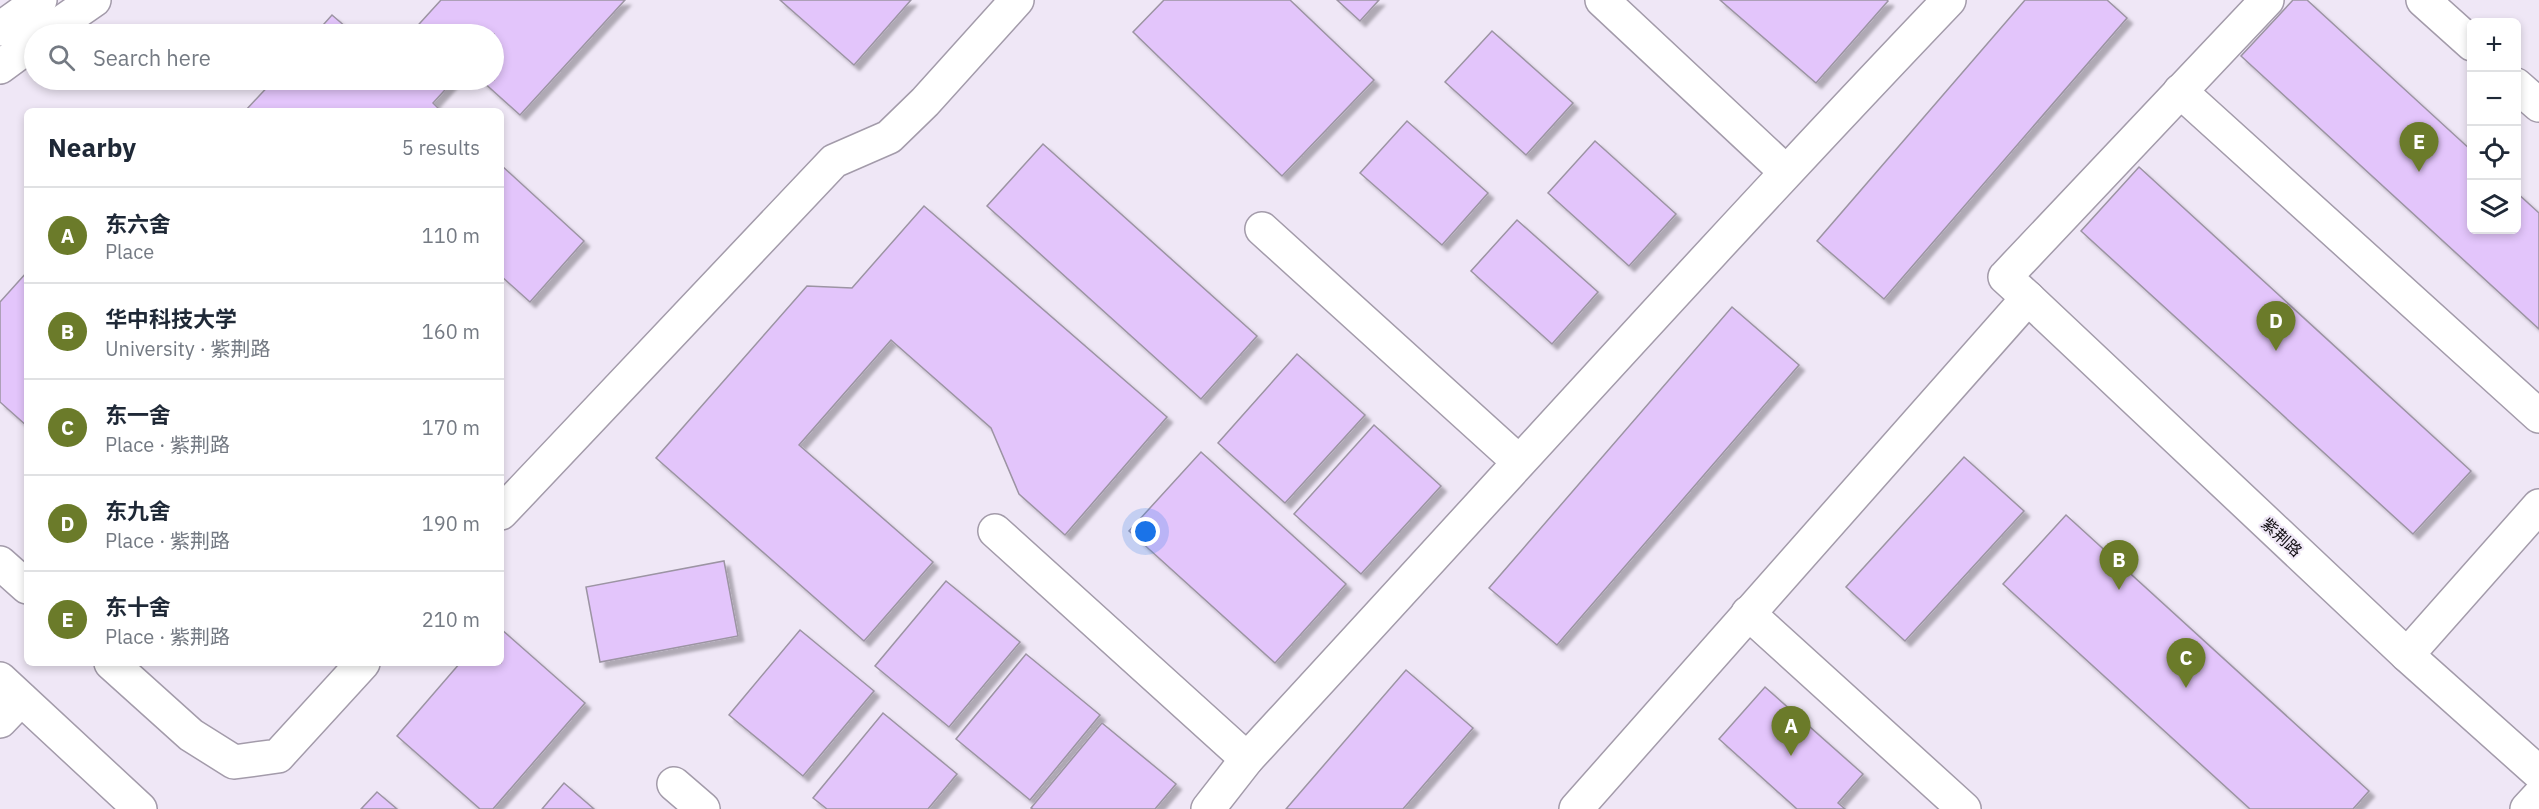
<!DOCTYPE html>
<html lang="en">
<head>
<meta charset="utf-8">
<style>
  body { margin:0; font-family:"IBM Plex Sans","Noto Sans SC",sans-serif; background:#f6f6f7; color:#1f2937 }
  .controls { position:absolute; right:18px; top:18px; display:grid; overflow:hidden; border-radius:9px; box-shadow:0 3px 9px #0003 }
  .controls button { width:54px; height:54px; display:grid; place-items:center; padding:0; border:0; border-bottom:2px solid #e0e1e3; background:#fff; color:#1f2937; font:30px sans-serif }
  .you { position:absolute; left:1146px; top:532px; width:21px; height:21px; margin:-15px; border:4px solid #fff; border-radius:50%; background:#1a73e8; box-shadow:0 0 0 9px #1a73e833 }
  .badge { display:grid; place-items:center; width:39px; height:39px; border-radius:50%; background:#6b7b2a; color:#fff; font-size:20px; font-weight:700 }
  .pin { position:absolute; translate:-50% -50px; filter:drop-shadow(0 2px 3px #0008) }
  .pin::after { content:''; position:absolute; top:32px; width:21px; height:18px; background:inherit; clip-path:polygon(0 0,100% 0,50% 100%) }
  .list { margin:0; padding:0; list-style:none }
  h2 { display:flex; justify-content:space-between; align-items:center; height:78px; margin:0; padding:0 24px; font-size:26px }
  h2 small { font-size:20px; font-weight:400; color:#747a83 }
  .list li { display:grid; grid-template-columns:39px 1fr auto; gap:18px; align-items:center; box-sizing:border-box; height:96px; padding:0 24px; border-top:2px solid #e0e1e3 }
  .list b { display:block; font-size:22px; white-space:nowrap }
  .list p { margin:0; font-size:20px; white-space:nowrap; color:#747a83 }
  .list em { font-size:20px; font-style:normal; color:#747a83 }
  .icon { flex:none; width:33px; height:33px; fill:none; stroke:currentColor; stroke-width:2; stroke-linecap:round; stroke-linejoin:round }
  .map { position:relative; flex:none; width:2539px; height:809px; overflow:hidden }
  .search { position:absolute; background:#fff; box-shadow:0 3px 9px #0003; left:24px; top:24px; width:480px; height:66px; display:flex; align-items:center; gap:15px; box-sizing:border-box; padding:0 21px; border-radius:33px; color:#747a83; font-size:22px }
  .panel { position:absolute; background:#fff; box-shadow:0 3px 9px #0003; left:24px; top:108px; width:480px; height:558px; border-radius:9px }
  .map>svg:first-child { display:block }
</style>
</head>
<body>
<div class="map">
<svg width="2539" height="809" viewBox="0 0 2539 809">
  <defs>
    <filter id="shadow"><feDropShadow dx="5.5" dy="5.5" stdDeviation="1.5" flood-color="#0004"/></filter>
  </defs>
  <rect width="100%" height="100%" fill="#efe7f6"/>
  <g fill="#e3c5fb" stroke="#9c94a3" stroke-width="1.5" filter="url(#shadow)">
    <path d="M 441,0 L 625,0 L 520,115 L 481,80 L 494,80 L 494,34 L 410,34 Z"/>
    <path d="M 780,0 L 911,0 L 854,65 Z"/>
    <path d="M 1164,0 L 1290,0 L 1374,80 L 1282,176 L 1133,32 Z"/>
    <path d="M 1337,0 L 1379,0 L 1360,21 Z"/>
    <path d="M 1720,0 L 1887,0 L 1888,1 L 1816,83 Z"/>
    <path d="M 2025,0 L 2107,0 L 2127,18 L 1884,299 L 1817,241 Z"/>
    <path d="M 2293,0 L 2307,0 L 2472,151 L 2472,230 L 2516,230 L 2516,192 L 2539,213 L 2539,329 L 2241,56 Z"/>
    <path d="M 332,15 L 354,34 L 315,34 Z"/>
    <path d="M 1492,31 L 1573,103 L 1526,155 L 1445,82 Z"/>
    <path d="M 274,80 L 454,80 L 433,103 L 441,111 L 245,111 Z"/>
    <path d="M 1407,121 L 1488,193 L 1442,245 L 1360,173 Z"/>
    <path d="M 1595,141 L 1676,214 L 1629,266 L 1548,193 Z"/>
    <path d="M 1043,144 L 1257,336 L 1201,399 L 987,206 Z"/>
    <path d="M 501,165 L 584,241 L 530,302 L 501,276 Z"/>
    <path d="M 2139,167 L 2471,471 L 2413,534 L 2081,231 Z"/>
    <path d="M 924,206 L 1167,417 L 1065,535 L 1019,494 L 991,428 L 891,340 L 799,445 L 933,562 L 864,641 L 656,458 L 807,286 L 852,288 Z"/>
    <path d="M 1517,220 L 1598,292 L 1552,344 L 1471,271 Z"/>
    <path d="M 27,272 L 27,426 L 0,402 L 0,302 Z"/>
    <path d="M 1732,307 L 1799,365 L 1557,645 L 1489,588 Z"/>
    <path d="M 1297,354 L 1365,415 L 1285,503 L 1218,443 Z"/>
    <path d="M 1374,425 L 1441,486 L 1361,574 L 1294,514 Z"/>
    <path d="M 1201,452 L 1346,584 L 1275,663 L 1129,531 Z"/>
    <path d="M 1964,457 L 2024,511 L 1905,641 L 1846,587 Z"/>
    <path d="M 2066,515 L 2369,791 L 2353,809 L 2250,809 L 2003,584 Z"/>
    <path d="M 724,561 L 738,636 L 600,662 L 586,587 Z"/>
    <path d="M 946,581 L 1020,642 L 949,727 L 875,666 Z"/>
    <path d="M 501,629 L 585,703 L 493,809 L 480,809 L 397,736 L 460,663 L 501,663 Z"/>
    <path d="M 800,630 L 874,691 L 803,776 L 729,715 Z"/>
    <path d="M 1026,654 L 1100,715 L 1030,800 L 956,739 Z"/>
    <path d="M 1406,670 L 1473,728 L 1403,809 L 1286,809 Z"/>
    <path d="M 1765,687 L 1863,774 L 1838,803 L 1845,809 L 1797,809 L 1719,739 Z"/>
    <path d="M 883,713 L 957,774 L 928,809 L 827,809 L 813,798 Z"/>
    <path d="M 1102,723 L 1176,784 L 1155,809 L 1033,809 L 1031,808 Z"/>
    <path d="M 564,783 L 594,809 L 542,809 Z"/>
    <path d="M 377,792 L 397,809 L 361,809 Z"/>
  </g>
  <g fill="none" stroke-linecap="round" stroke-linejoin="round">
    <g stroke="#a39baa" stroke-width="36">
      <g id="minor">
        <path d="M 1602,0 L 1785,171"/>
        <path d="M 2423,0 L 2472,44"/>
        <path d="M 2516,85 L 2539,105"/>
        <path d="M 2180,91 L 2539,416"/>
        <path d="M 1262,229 L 1519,462"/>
        <path d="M 2028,298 L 2407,655 L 2539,773"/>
        <path d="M 501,513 L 834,161 L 889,137 L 925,102 L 1017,0"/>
        <path d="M 995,531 L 1247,759"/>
        <path d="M 0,563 L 27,587"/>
        <path d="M 1748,613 L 1964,809"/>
        <path d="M 2407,655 L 2539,506"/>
        <path d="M 111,663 L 191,735 L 234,762 L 278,756 L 363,663"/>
        <path d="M 0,679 L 140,809"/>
        <path d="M 0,721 L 21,699"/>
        <path d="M 674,784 L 703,809"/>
        <path d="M 1208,809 L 1247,759 C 1481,506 1711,249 1949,0"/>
        <path d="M 1576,809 L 2028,298 L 2005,277 L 2267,0"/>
        <path d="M 2527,809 L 2539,796"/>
      </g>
    </g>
    <g stroke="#a39baa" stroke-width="36">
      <g id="major">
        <path d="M 45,34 L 94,0"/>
        <path d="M 0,67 L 34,42"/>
      </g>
    </g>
    <g stroke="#a39baa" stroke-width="36">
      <path id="highway" d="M 0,29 L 40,0"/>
    </g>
    <use href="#minor" stroke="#fff" stroke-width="33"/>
    <use href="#major" stroke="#fff" stroke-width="33"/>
    <use href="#highway" stroke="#fff" stroke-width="33"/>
  </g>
  <g text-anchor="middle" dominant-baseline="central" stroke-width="4.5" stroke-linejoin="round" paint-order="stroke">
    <g font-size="16" fill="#0f0c11" stroke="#efe7f6">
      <text transform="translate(2282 537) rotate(43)">紫荆路</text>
    </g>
  </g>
</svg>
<div class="controls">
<button>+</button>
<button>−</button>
<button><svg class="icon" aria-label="locate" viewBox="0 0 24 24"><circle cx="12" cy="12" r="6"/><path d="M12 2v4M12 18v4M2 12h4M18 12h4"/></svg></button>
<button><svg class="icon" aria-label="layers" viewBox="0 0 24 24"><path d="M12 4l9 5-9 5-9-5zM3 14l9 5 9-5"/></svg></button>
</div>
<div class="you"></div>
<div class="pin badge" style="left:1791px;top:756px">A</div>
<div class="pin badge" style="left:2119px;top:590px">B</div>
<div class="pin badge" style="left:2186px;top:688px">C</div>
<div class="pin badge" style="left:2276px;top:351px">D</div>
<div class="pin badge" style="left:2419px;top:172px">E</div>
<div class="search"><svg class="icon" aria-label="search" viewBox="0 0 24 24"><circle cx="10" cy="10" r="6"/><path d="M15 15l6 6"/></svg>Search here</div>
<section class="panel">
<h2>Nearby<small>5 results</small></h2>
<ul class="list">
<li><span class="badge">A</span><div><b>东六舍</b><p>Place</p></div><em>110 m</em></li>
<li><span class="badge">B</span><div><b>华中科技大学</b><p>University · 紫荆路</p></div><em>160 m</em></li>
<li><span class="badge">C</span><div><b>东一舍</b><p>Place · 紫荆路</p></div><em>170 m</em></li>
<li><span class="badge">D</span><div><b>东九舍</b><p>Place · 紫荆路</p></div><em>190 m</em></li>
<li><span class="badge">E</span><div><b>东十舍</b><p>Place · 紫荆路</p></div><em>210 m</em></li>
</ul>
</section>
</div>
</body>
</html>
